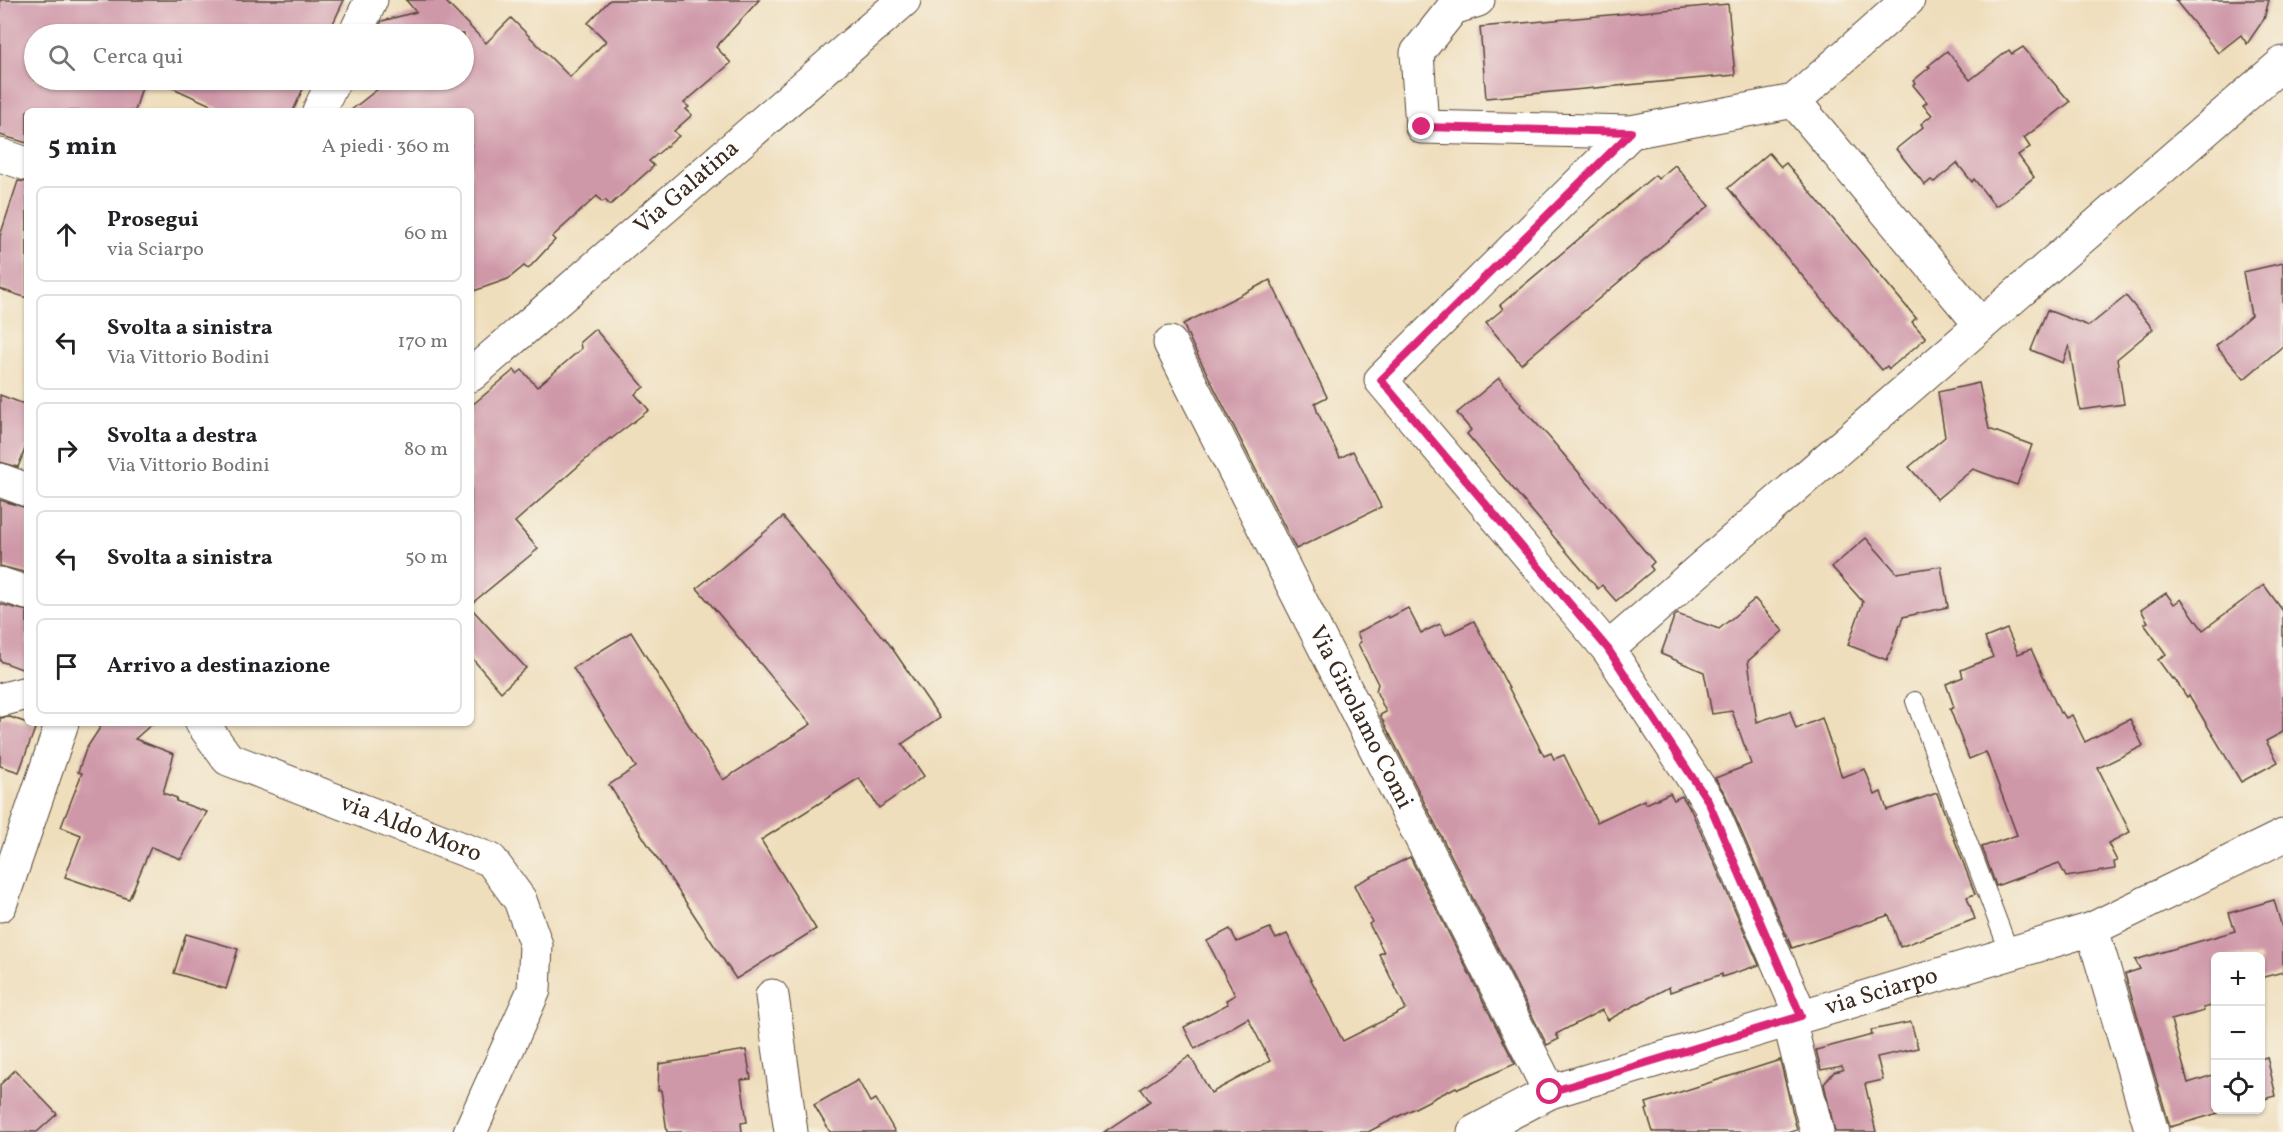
<!DOCTYPE html>
<html lang="it">
<head>
<meta charset="utf-8">
<style>
  body { margin:0; font-family:Vollkorn,serif; background:#f2f2f2; color:#202124 }
  .controls { position:absolute; right:18px; bottom:18px; display:grid; overflow:hidden; border-radius:9px; box-shadow:0 2px 4px #0004 }
  .controls button { width:54px; height:54px; display:grid; place-items:center; padding:0; border:0; border-bottom:2px solid #e0e0e0; background:#fff; color:#202124; font:30px sans-serif }
  .stop { position:absolute; width:18px; height:18px; margin:-14px; border:4px solid #db2777; border-radius:50%; background:#fff }
  .stop.end { background:#db2777; border-color:#fff; box-shadow:0 2px 6px #0008 }
  .list { margin:0; padding:0; list-style:none }
  h2 { display:flex; justify-content:space-between; align-items:center; height:78px; margin:0; padding:0 24px; font-size:26px }
  h2 small { font-size:20px; font-weight:400; color:#757577 }
  .list li { display:grid; grid-template-columns:39px 1fr auto; gap:18px; align-items:center; box-sizing:border-box; height:96px; margin:0 12px 12px; padding:0 12px; border:2px solid #e0e0e0; border-radius:9px }
  .list b { display:block; font-size:22px; white-space:nowrap }
  .list p { margin:0; font-size:20px; white-space:nowrap; color:#757577 }
  .list em { font-size:20px; font-style:normal; color:#757577 }
  .icon { flex:none; width:33px; height:33px; fill:none; stroke:currentColor; stroke-width:2; stroke-linecap:round; stroke-linejoin:round }
  .map { position:relative; flex:none; width:2283px; height:1132px; overflow:hidden }
  .search { position:absolute; background:#fff; box-shadow:0 2px 4px #0004; left:24px; top:24px; width:450px; height:66px; display:flex; align-items:center; gap:15px; box-sizing:border-box; padding:0 21px; border-radius:33px; color:#757577; font-size:22px }
  .panel { position:absolute; background:#fff; box-shadow:0 2px 4px #0004; left:24px; top:108px; width:450px; height:618px; border-radius:9px }
  .map>svg:first-child { display:block }
</style>
</head>
<body>
<div class="map">
<svg width="2283" height="1132" viewBox="0 0 2283 1132">
  <rect width="100%" height="100%" fill="#f7f3e8"/>
  <filter id="ink" filterUnits="userSpaceOnUse"><feTurbulence type="fractalNoise" baseFrequency=".0167" numOctaves="2"/><feDisplacementMap in="SourceGraphic" scale="12" xChannelSelector="R" yChannelSelector="G"/><feConvolveMatrix kernelMatrix="1 2 1 2 8 2 1 2 1" color-interpolation-filters="sRGB"/></filter>
  <filter id="wash" filterUnits="userSpaceOnUse"><feTurbulence type="fractalNoise" baseFrequency=".008" numOctaves="4" result="noise"/><feDisplacementMap in="SourceGraphic" scale="24" xChannelSelector="R" yChannelSelector="G"/><feGaussianBlur stdDeviation="1.35" result="paint"/><feColorMatrix in="noise" values="0 0 0 0 0 0 0 0 0 0 0 0 0 0 0 0 0 1.4 0 .05"/><feComposite in="paint" operator="in"/></filter>
  <g filter="url(#wash)">
    <rect width="100%" height="100%" fill="#efdebc"/>
    <g id="blocks">
      <g fill="#cf98a9">
        <path d="M 0,0 L 344,0 L 328,34 L 34,34 L 34,80 L 144,80 L 135,111 L 27,111 L 27,143 L 0,135 Z"/>
        <path d="M 406,0 L 444,0 L 486,43 L 511,18 L 570,77 L 606,41 L 588,23 L 610,0 L 759,0 L 716,47 L 731,63 L 684,103 L 689,107 L 686,109 L 692,115 L 674,131 L 679,136 L 649,161 L 654,166 L 610,205 L 605,200 L 602,202 L 597,196 L 552,237 L 555,240 L 528,269 L 524,266 L 508,279 L 471,292 L 471,111 L 350,111 L 379,88 L 370,80 L 464,80 L 464,34 L 375,34 L 382,21 L 416,12 Z"/>
        <path d="M 2175,0 L 2269,0 L 2264,19 L 2247,44 L 2241,35 L 2218,53 Z"/>
        <path d="M 1728,4 L 1735,75 L 1486,98 L 1480,27 Z"/>
        <path d="M 2023,47 L 2070,102 L 2024,138 L 2030,147 L 2018,155 L 2034,177 L 2006,200 L 1995,206 L 1974,179 L 1972,182 L 1957,163 L 1934,182 L 1931,180 L 1925,185 L 1896,149 L 1923,127 L 1921,124 L 1932,115 L 1923,105 L 1927,102 L 1913,85 L 1915,83 L 1913,81 L 1930,67 L 1928,66 L 1947,51 L 1970,80 L 2009,50 L 2012,54 Z"/>
        <path d="M 155,80 L 307,80 L 293,111 L 224,111 Z"/>
        <path d="M 1769,153 L 1781,167 L 1786,163 L 1916,318 L 1912,322 L 1926,338 L 1889,369 L 1887,366 L 1882,370 L 1728,188 Z"/>
        <path d="M 1675,165 L 1709,206 L 1521,364 L 1486,323 L 1503,309 L 1500,305 L 1655,175 L 1658,179 Z"/>
        <path d="M 18,181 L 27,182 L 27,298 L 0,289 L 0,236 Z"/>
        <path d="M 2283,263 L 2283,346 L 2244,379 L 2216,346 L 2251,315 L 2243,272 Z"/>
        <path d="M 1270,280 L 1327,397 L 1315,403 L 1317,411 L 1340,458 L 1353,451 L 1381,507 L 1296,549 L 1193,346 L 1183,324 Z"/>
        <path d="M 2126,296 L 2153,329 L 2117,359 L 2124,404 L 2080,410 L 2069,345 L 2063,363 L 2031,350 L 2047,310 L 2089,326 Z"/>
        <path d="M 595,329 L 644,387 L 635,394 L 649,410 L 611,439 L 610,438 L 515,522 L 538,549 L 471,604 L 471,406 L 514,370 L 517,374 L 522,370 L 537,387 L 581,349 L 580,342 Z"/>
        <path d="M 1499,378 L 1521,404 L 1520,406 L 1549,437 L 1654,562 L 1650,566 L 1653,570 L 1616,601 L 1602,585 L 1598,589 L 1467,434 L 1471,430 L 1457,413 Z"/>
        <path d="M 1979,383 L 1989,429 L 2032,445 L 2017,485 L 1973,469 L 1937,499 L 1909,467 L 1945,437 L 1938,392 Z"/>
        <path d="M 0,395 L 27,405 L 27,444 L 18,467 L 0,462 Z"/>
        <path d="M 0,500 L 27,508 L 27,573 L 0,566 Z"/>
        <path d="M 783,517 L 884,639 L 885,638 L 940,718 L 902,744 L 924,776 L 879,808 L 859,778 L 761,840 L 816,929 L 736,979 L 609,785 L 636,767 L 573,668 L 631,632 L 723,780 L 811,724 L 697,588 Z"/>
        <path d="M 1866,538 L 1897,573 L 1941,566 L 1948,607 L 1903,617 L 1887,660 L 1848,645 L 1863,602 L 1832,567 Z"/>
        <path d="M 2264,585 L 2283,611 L 2283,732 L 2266,741 L 2278,762 L 2241,782 L 2189,695 L 2187,697 L 2174,678 L 2172,679 L 2158,660 L 2166,654 L 2144,624 L 2148,622 L 2141,610 L 2166,593 L 2174,604 L 2181,599 L 2203,630 Z"/>
        <path d="M 1755,599 L 1783,631 L 1748,661 L 1757,722 L 1790,711 L 1796,729 L 1822,718 L 1842,777 L 1865,769 L 1875,795 L 1881,792 L 1887,810 L 1937,793 L 1975,894 L 1967,897 L 1975,919 L 1900,947 L 1889,915 L 1792,948 L 1725,794 L 1715,778 L 1751,764 L 1732,711 L 1712,714 L 1704,672 L 1661,654 L 1674,617 L 1677,614 L 1719,629 Z"/>
        <path d="M 0,604 L 27,611 L 27,671 L 0,661 Z"/>
        <path d="M 471,608 L 526,668 L 501,692 L 471,657 Z"/>
        <path d="M 1408,608 L 1421,633 L 1440,624 L 1446,635 L 1474,621 L 1544,756 L 1551,753 L 1554,759 L 1564,755 L 1597,822 L 1644,800 L 1646,804 L 1670,793 L 1674,800 L 1682,796 L 1691,810 L 1759,965 L 1722,977 L 1722,974 L 1670,992 L 1669,987 L 1608,1020 L 1602,1010 L 1556,1034 L 1559,1039 L 1547,1045 L 1380,715 L 1386,712 L 1376,691 L 1378,684 L 1358,644 L 1361,642 L 1357,633 L 1388,616 L 1389,618 Z"/>
        <path d="M 2007,629 L 2018,654 L 2031,649 L 2060,713 L 2062,712 L 2066,718 L 2072,715 L 2085,742 L 2130,719 L 2143,746 L 2098,768 L 2130,832 L 2108,843 L 2117,861 L 2114,862 L 2115,869 L 2066,877 L 2059,863 L 1996,886 L 1982,847 L 2017,835 L 1986,752 L 1969,759 L 1950,709 L 1954,707 L 1946,684 L 1963,677 L 1961,670 L 1993,657 L 1985,638 Z"/>
        <path d="M 10,717 L 36,726 L 19,772 L 0,766 L 0,718 Z"/>
        <path d="M 103,723 L 153,723 L 135,739 L 174,754 L 163,793 L 177,798 L 176,801 L 207,812 L 181,859 L 151,847 L 129,899 L 65,877 L 81,835 L 61,827 L 82,773 L 78,772 L 86,749 Z"/>
        <path d="M 1410,857 L 1515,1064 L 1458,1089 L 1456,1087 L 1368,1132 L 1104,1132 L 1150,1101 L 1141,1089 L 1190,1056 L 1211,1093 L 1270,1061 L 1248,1018 L 1195,1049 L 1184,1027 L 1228,1004 L 1226,1000 L 1235,995 L 1207,941 L 1230,929 L 1237,942 L 1270,928 L 1276,939 L 1287,934 L 1343,1041 L 1406,1009 L 1379,954 L 1384,952 L 1369,924 L 1372,922 L 1354,885 Z"/>
        <path d="M 2274,900 L 2283,931 L 2283,972 L 2260,978 L 2260,957 L 2216,957 L 2216,1005 L 2203,1008 L 2204,1011 L 2171,1020 L 2188,1083 L 2216,1074 L 2216,1110 L 2229,1110 L 2170,1127 L 2125,974 L 2140,969 L 2135,960 L 2235,931 L 2229,913 Z"/>
        <path d="M 186,934 L 238,949 L 226,989 L 174,973 Z"/>
        <path d="M 1911,1022 L 1918,1048 L 1877,1057 L 1883,1080 L 1865,1084 L 1876,1132 L 1835,1132 L 1824,1084 L 1834,1072 L 1843,1070 L 1842,1066 L 1821,1070 L 1816,1050 L 1872,1035 L 1871,1030 Z"/>
        <path d="M 746,1050 L 751,1079 L 741,1080 L 747,1122 L 741,1123 L 742,1132 L 667,1132 L 661,1090 L 658,1091 L 659,1064 Z"/>
        <path d="M 2267,1057 L 2276,1096 L 2260,1100 L 2260,1059 Z"/>
        <path d="M 1780,1060 L 1797,1130 L 1791,1132 L 1653,1132 L 1646,1110 L 1648,1109 L 1646,1103 Z"/>
        <path d="M 15,1070 L 57,1114 L 37,1132 L 0,1132 L 0,1085 Z"/>
        <path d="M 858,1080 L 870,1102 L 876,1099 L 895,1132 L 830,1132 L 814,1105 Z"/>
      </g>
    </g>
  </g>
  <g filter="url(#ink)">
    <use href="#blocks" fill-opacity="0" stroke="#564536" stroke-width="1.5"/>
    <g fill="none" stroke-linecap="round" stroke-linejoin="round">
      <g stroke="#564536" stroke-width="20">
        <path id="service" d="M 1915,701 L 2010,954"/>
      </g>
      <g stroke="#564536" stroke-width="35">
        <g id="minor">
          <path d="M 1478,0 L 1453,8 L 1417,53 L 1422,127 L 1631,132 L 1794,101 L 1908,0"/>
          <path d="M 355,34 L 371,0"/>
          <path d="M 1794,101 L 1981,325"/>
          <path d="M 319,111 L 334,80"/>
          <path d="M 1631,132 L 1381,380 L 1608,649 L 1708,801 L 1801,1016"/>
          <path d="M 0,155 L 27,164"/>
          <path id="s1" d="M 1170,343 L 1550,1092"/>
          <path d="M 0,480 L 27,490"/>
          <path d="M 0,584 L 27,593"/>
          <path d="M 1608,649 L 2283,63"/>
          <path d="M 2092,929 L 2152,1132"/>
          <path d="M 772,996 L 791,1132"/>
          <path d="M 1789,1020 L 1817,1132"/>
          <path id="s2" d="M 1474,1132 L 1550,1092 L 2092,929 L 2283,836"/>
        </g>
      </g>
      <g stroke="#564536" stroke-width="35">
        <g id="tertiary">
          <path id="s3" d="M 471,375 L 904,0"/>
          <path d="M 0,700 L 27,693"/>
          <path id="s4" d="M 202,723 L 228,759 L 491,860 L 520,900 L 536,945 L 534,990 L 470,1132"/>
          <path d="M 0,905 L 62,723"/>
        </g>
      </g>
      <use href="#service" stroke="#fff" stroke-width="18"/>
      <use href="#minor" stroke="#fff" stroke-width="33"/>
      <use href="#tertiary" stroke="#fff" stroke-width="33"/>
    </g>
  </g>
  <g fill="none" stroke-linecap="round" stroke-linejoin="round" filter="url(#ink)">
    <path stroke="#db2777" stroke-width="8" d="M 1422,127 L 1631,132 L 1381,380 L 1608,649 L 1708,801 L 1801,1016 L 1550,1092"/>
  </g>
  <g text-anchor="middle" dominant-baseline="central" stroke-width="4.5" stroke-linejoin="round" paint-order="stroke">
    <g font-size="24" fill="#3b2a1e" stroke="#f7f3e8">
      <text stroke="none"><textPath href="#s3" startOffset="286">Via Galatina</textPath></text>
      <text stroke="none"><textPath href="#s1" startOffset="420">Via Girolamo Comi</textPath></text>
      <text stroke="none"><textPath href="#s4" startOffset="240">via Aldo Moro</textPath></text>
      <text stroke="none"><textPath href="#s2" startOffset="432">via Sciarpo</textPath></text>
    </g>
  </g>
</svg>
<div class="controls">
<button>+</button>
<button>−</button>
<button><svg class="icon" aria-label="locate" viewBox="0 0 24 24"><circle cx="12" cy="12" r="6"/><path d="M12 2v4M12 18v4M2 12h4M18 12h4"/></svg></button>
</div>
<div class="stop" style="left:1550px;top:1092px"></div>
<div class="stop end" style="left:1422px;top:127px"></div>
<div class="search"><svg class="icon" aria-label="search" viewBox="0 0 24 24"><circle cx="10" cy="10" r="6"/><path d="M15 15l6 6"/></svg>Cerca qui</div>
<section class="panel">
<h2>5 min<small>A piedi · 360 m</small></h2>
<ul class="list">
<li><svg class="icon" aria-label="ahead" viewBox="0 0 24 24"><path d="M12 20V5M6 11l6-6 6 6"/></svg><div><b>Prosegui</b><p>via Sciarpo</p></div><em>60 m</em></li>
<li><svg class="icon" aria-label="left" viewBox="0 0 24 24"><path d="M17 20v-9H6M10 6l-5 5 5 5"/></svg><div><b>Svolta a sinistra</b><p>Via Vittorio Bodini</p></div><em>170 m</em></li>
<li><svg class="icon" aria-label="right" viewBox="0 0 24 24"><path d="M7 20v-9h11M14 6l5 5-5 5"/></svg><div><b>Svolta a destra</b><p>Via Vittorio Bodini</p></div><em>80 m</em></li>
<li><svg class="icon" aria-label="left" viewBox="0 0 24 24"><path d="M17 20v-9H6M10 6l-5 5 5 5"/></svg><div><b>Svolta a sinistra</b></div><em>50 m</em></li>
<li><svg class="icon" aria-label="arrive" viewBox="0 0 24 24"><path d="M6 21V4h12l-3 4 3 4H6"/></svg><div><b>Arrivo a destinazione</b></div></li>
</ul>
</section>
</div>
</body>
</html>
